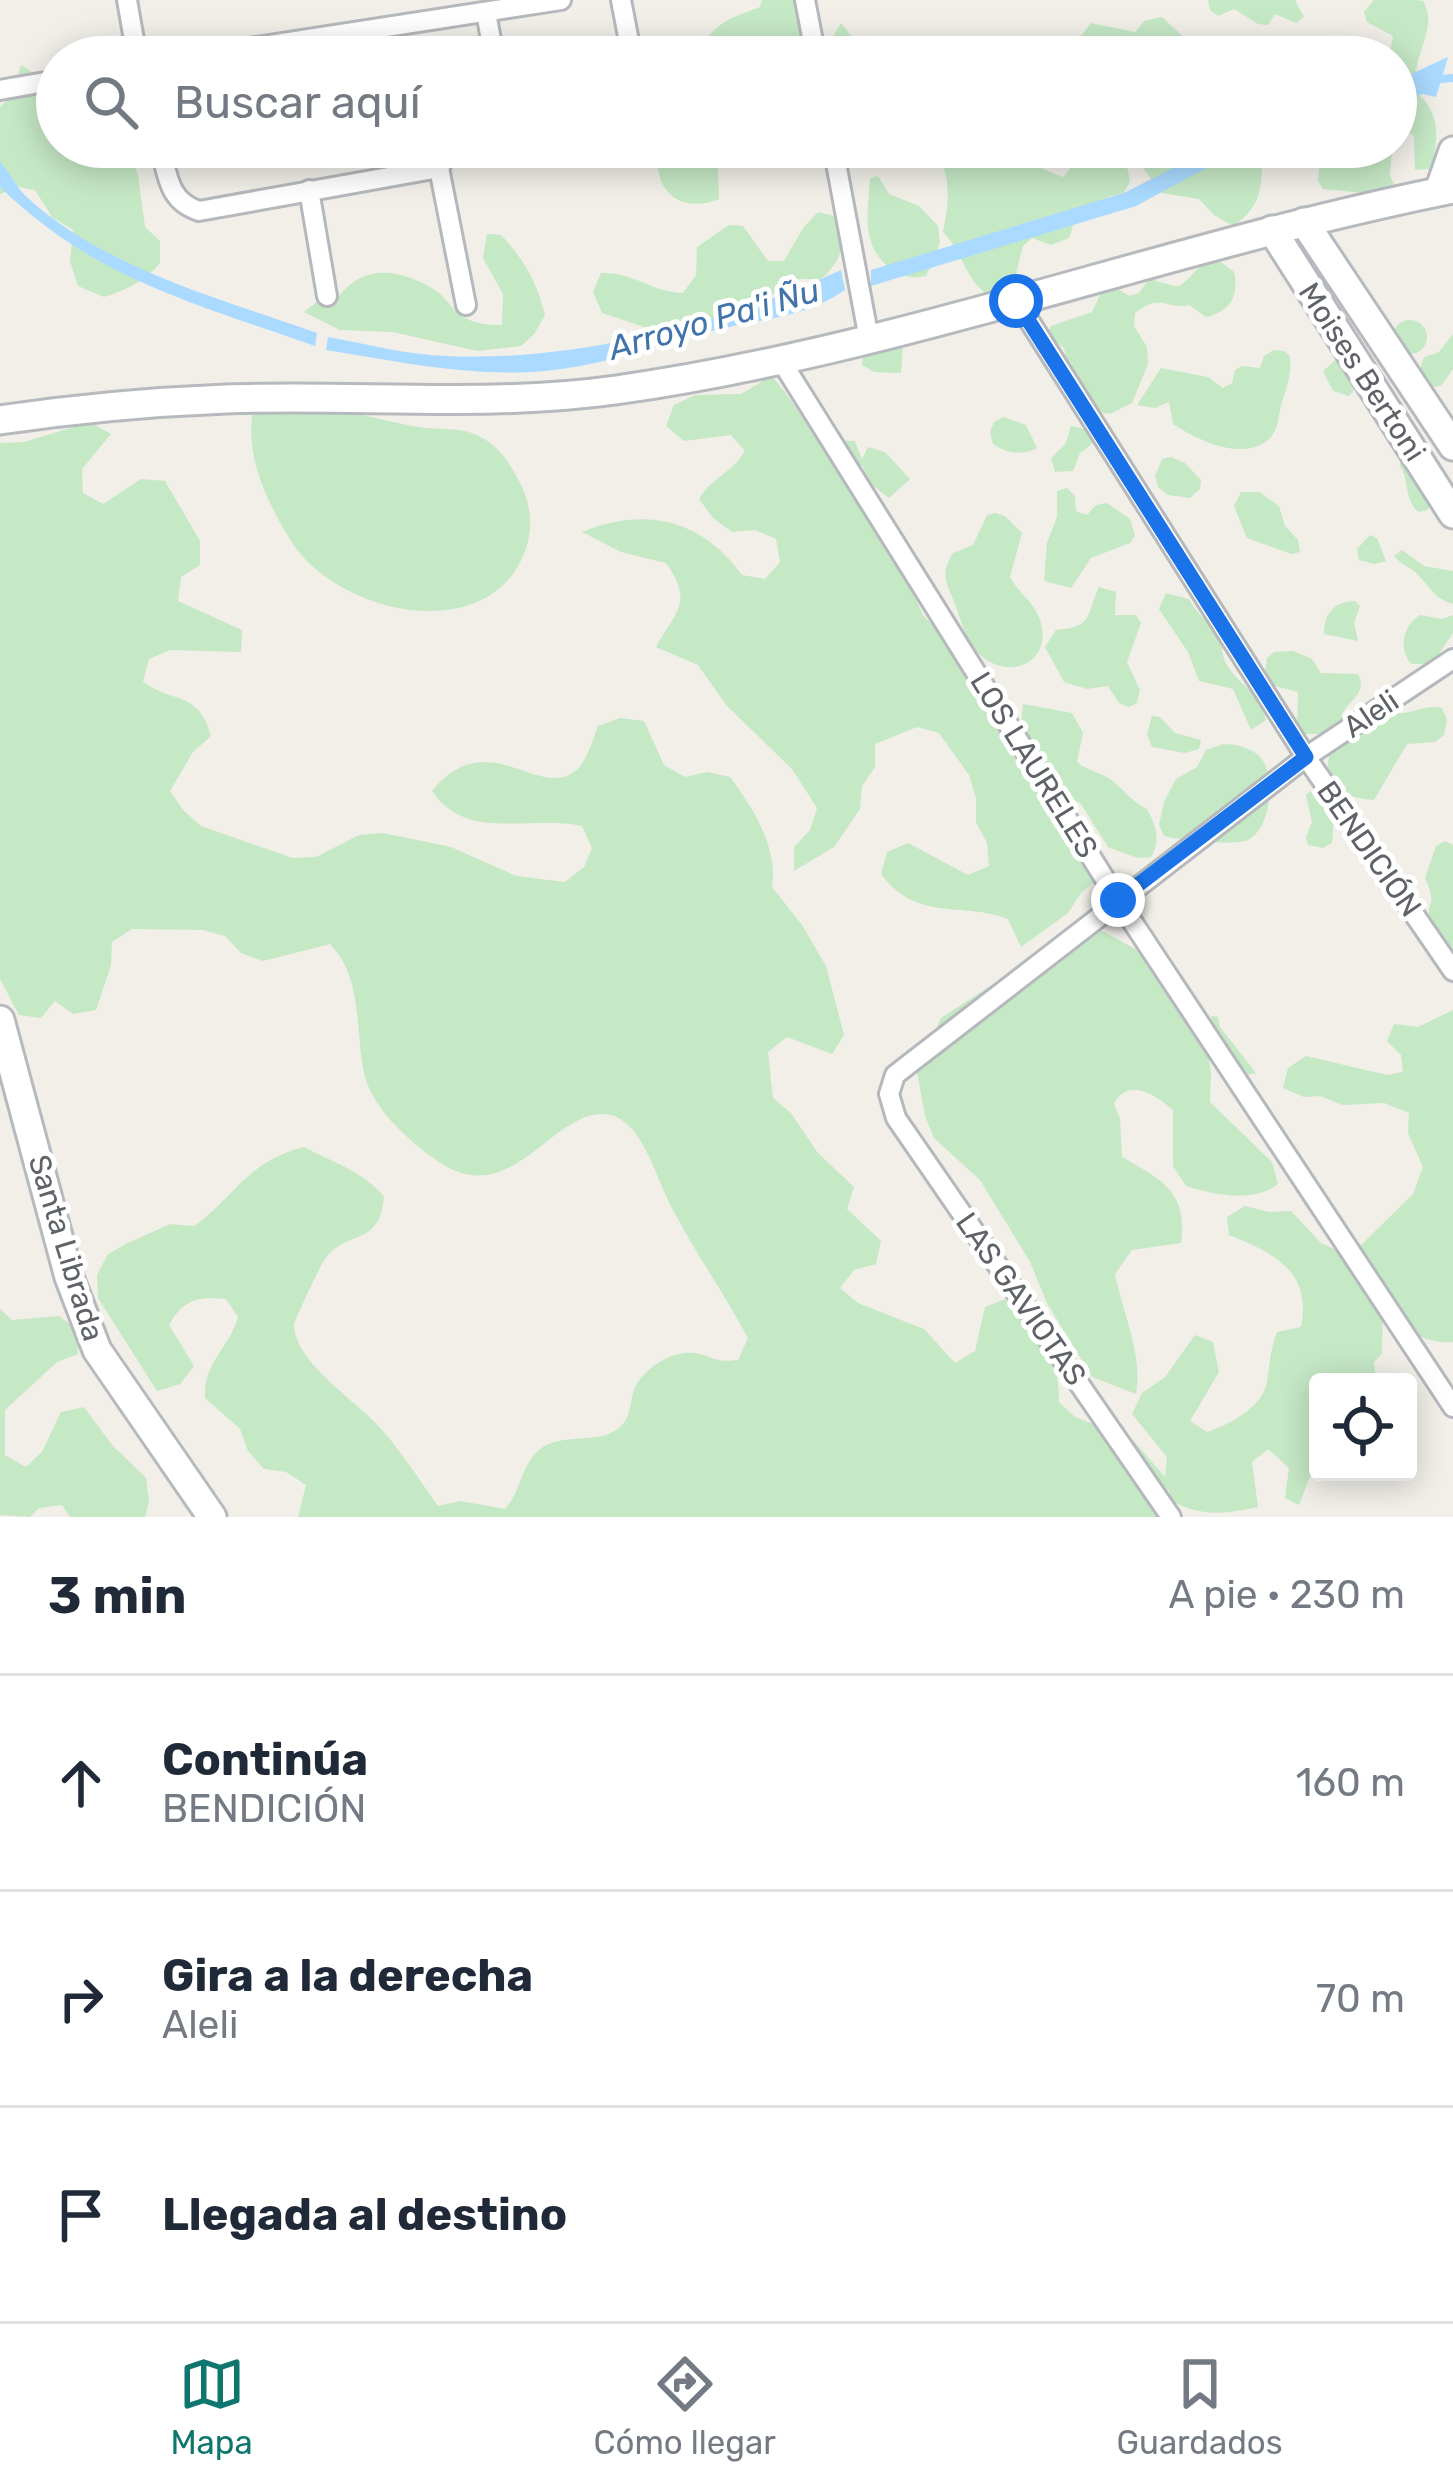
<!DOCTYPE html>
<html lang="es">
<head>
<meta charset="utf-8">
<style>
  body { margin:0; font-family:Rubik,sans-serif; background:#f6f6f7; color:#1f2937 }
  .controls { position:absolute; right:36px; bottom:36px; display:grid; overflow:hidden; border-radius:12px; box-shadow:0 6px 30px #0003 }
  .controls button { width:108px; height:108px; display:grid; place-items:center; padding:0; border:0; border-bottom:3px solid #e0e1e3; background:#fff; color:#1f2937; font:60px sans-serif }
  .stop { position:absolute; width:36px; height:36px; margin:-27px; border:9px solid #1a73e8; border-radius:50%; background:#fff }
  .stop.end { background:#1a73e8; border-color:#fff; box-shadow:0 3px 12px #0008 }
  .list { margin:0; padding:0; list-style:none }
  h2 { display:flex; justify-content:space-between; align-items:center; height:156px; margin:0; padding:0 48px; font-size:51px }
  h2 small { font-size:39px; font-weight:400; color:#747a83 }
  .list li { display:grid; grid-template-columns:78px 1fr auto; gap:36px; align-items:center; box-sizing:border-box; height:216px; padding:0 48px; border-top:3px solid #e0e1e3 }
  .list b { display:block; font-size:45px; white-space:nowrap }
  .list p { margin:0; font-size:39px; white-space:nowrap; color:#747a83 }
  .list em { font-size:39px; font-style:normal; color:#747a83 }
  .icon { flex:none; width:66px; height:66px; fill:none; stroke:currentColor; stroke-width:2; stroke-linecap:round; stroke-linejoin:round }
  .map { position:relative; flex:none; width:1453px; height:1517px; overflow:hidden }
  .search { position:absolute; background:#fff; box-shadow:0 6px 30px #0003; left:36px; right:36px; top:36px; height:132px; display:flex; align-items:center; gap:30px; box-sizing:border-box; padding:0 42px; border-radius:66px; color:#747a83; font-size:45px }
  .sheet { height:804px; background:#fff }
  nav { display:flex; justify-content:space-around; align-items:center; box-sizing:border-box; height:168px; border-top:3px solid #e0e1e3; background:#fff; font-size:33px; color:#747a83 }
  nav a { display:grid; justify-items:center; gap:6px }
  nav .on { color:#0f766e }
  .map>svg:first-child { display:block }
</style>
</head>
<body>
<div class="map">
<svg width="1453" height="1517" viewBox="0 0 1453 1517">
  <rect width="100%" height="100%" fill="#f1efe8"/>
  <g fill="#c5e8c5">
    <path d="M 762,0 L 802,0 L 810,23 L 800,44 L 786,52 L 760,51 L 748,57 L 694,57 C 716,22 723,21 760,7 Z"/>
    <path d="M 1208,0 L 1295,0 L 1304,17 L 1296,23 L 1275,14 L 1268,25 L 1258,24 L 1234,9 L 1218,16 L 1210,10 Z"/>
    <path d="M 1374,0 L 1416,0 L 1423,1 C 1440,29 1410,54 1416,92 C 1440,111 1440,140 1430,169 L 1415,170 L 1414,136 L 1406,131 L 1396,140 L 1396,57 L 1389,57 L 1393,36 L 1367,22 L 1364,12 Z"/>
    <path d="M 1162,17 L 1189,42 L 1202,40 L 1214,57 L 1086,57 L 1078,40 L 1091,23 L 1135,32 L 1144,21 Z"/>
    <path d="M 841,23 L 868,57 L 848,57 L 838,52 L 834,35 Z"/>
    <path d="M 21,65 L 57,88 L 57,147 L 88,147 L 91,167 L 129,154 L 138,175 L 145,227 L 160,241 L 160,263 C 145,281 126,290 104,297 L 78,286 L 70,261 L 73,230 L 52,217 L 35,190 L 19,187 L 0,194 L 0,107 L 12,95 Z"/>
    <path d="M 924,147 L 1017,147 L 1033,165 L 1063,177 L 1076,162 L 1079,147 L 1130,147 L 1127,167 L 1130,181 L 1124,193 L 1108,197 L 1075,219 L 1069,238 L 1051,245 L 1032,238 L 1023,246 L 1012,289 L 988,295 C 966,281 963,252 943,232 C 949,203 955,164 924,147 Z"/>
    <path d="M 1143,147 L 1224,147 L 1223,152 L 1262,167 C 1261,196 1257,209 1233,226 L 1214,215 L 1199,199 L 1162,193 L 1142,167 Z"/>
    <path d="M 1307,147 L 1392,147 L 1390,175 L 1396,190 L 1374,194 L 1323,189 L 1318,181 L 1320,164 L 1308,153 Z"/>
    <path d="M 672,148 L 707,154 L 718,168 L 719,199 C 684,213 657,196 657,158 Z"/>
    <path d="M 878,176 L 889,194 L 919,206 L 938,226 L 940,243 L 926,276 C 912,279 902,277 890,268 C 860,245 868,212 870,178 Z"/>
    <path d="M 818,212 L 834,216 C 846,244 844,258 821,279 L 800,279 L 734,316 L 659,332 L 602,313 L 593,292 L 601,273 C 635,272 650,292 683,293 L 696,275 L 697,247 L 729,225 L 743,226 L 768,261 L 784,261 L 803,228 Z"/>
    <path d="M 487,234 L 501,235 C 524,259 537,283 545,315 L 534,334 L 521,346 L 477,351 L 393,332 L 340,330 L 304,312 L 319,300 L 339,296 C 366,262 402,270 435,290 C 446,297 452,310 463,317 C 476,324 488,325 502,325 L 503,294 L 483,258 Z"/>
    <path d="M 1208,261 L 1221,262 L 1234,272 C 1239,295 1231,312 1206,317 L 1189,305 C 1164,310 1162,292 1135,313 L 1134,326 L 1147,347 L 1148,364 L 1132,403 L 1110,414 L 1093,411 L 1072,382 L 1064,348 L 1047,334 L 1051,326 L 1092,312 L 1102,291 L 1120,290 L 1129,296 L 1139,293 L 1149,279 C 1157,280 1171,287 1178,286 C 1188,283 1197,266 1208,261 Z"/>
    <circle cx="1410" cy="337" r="17"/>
    <path d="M 1453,334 L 1453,369 L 1441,386 L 1429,387 L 1418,375 L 1424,357 L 1439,352 Z"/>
    <path d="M 891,342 L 903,347 L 901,373 L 874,372 L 862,365 L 863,353 Z"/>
    <path d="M 1274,350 L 1284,351 L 1290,356 C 1292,374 1287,386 1282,402 C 1278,414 1279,429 1270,438 C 1244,463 1197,440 1173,424 L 1169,402 L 1155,408 L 1137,405 L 1161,368 L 1208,377 L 1223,388 L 1232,383 L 1235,370 L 1242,366 L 1260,368 L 1264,356 Z"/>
    <path d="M 1337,359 L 1349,364 L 1359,384 L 1349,396 L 1333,391 L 1323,371 Z"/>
    <path d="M 771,376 C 802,407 804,441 855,441 L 862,459 L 868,447 L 885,452 L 910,479 L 889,498 L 871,484 L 862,465 L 853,482 L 918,573 L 914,595 L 923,615 L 970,664 L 1099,878 L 1081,893 L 1068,913 L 1021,947 L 1008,919 C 961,901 918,923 881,874 L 887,852 L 908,843 L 968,875 L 989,866 L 987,843 L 976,822 L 976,798 L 969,775 L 939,733 L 917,727 L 875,744 L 875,767 L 862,786 L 860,809 L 834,847 L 794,871 L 794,847 L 810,830 L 817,808 L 792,769 L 727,706 L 698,665 L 656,647 C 676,611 694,602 666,563 L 621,552 L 582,532 C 646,506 702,520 742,575 L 765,579 L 780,562 L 776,539 L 755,530 L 732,532 L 713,518 L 699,499 C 712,477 731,474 745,451 L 731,435 L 684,441 L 666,426 L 674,405 L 695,395 L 741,394 Z"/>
    <path d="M 253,410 C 280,410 309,406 336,410 C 365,414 395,424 425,428 C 443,430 462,427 479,436 C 499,446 510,463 520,483 C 530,501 533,525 527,545 C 495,651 334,615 289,538 C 266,499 245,457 253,410 Z"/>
    <path d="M 1003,417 L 1026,425 L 1037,448 C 1023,456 1006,453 993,444 L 990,432 L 994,422 Z"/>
    <path d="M 90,422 L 111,434 L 82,469 L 83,493 L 103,504 L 141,479 L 165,481 L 200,541 L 200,565 L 181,577 L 178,601 L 242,630 L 241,652 L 170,650 L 149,659 L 143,682 C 175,704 199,691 211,736 L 193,752 L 170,791 L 183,810 L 201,826 L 293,858 L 316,857 L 359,835 L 383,833 L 451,847 L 516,876 L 565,882 L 584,867 L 592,848 L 582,826 C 531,814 467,843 432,791 C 490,721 539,804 578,769 C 587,760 593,739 598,726 L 620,718 L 644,721 L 664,765 L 685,777 L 707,772 L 730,777 C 753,808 778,847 772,887 L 802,925 L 826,966 L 844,1035 L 832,1054 L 787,1037 L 768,1052 L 773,1098 L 791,1113 L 818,1153 L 854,1187 L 847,1209 L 881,1241 L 876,1264 L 854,1270 L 840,1288 L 858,1303 L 924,1329 L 955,1363 L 975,1351 L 985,1307 L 1005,1299 C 1043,1323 1059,1358 1059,1402 L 1075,1417 L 1132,1439 L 1165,1477 L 1167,1457 L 1132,1414 L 1142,1393 L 1165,1377 L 1195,1335 L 1213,1342 L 1219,1372 L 1190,1421 L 1207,1432 C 1229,1425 1263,1407 1267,1382 C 1270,1363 1270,1350 1277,1332 L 1301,1327 C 1312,1271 1274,1253 1229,1235 L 1227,1217 L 1245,1206 L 1269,1212 L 1291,1211 L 1321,1243 L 1354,1258 L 1383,1309 L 1382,1354 L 1374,1362 L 1376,1382 L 1318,1382 L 1318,1456 L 1299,1505 L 1285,1498 L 1289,1468 L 1268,1449 L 1252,1462 L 1258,1507 C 1225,1514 1201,1517 1172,1501 L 1168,1489 L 1165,1517 L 298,1517 L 306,1485 L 286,1472 L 264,1469 L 248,1451 L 240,1429 L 205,1398 C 204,1360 228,1351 238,1317 L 226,1299 C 197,1296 183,1300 169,1325 L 194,1366 L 180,1384 L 157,1391 L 98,1298 L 97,1275 L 108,1254 L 128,1243 L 170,1224 L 194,1226 C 237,1195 246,1162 304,1147 C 332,1162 365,1172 384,1197 C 379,1248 348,1228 325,1259 C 321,1264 294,1321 294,1325 C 295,1364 359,1402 383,1431 C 403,1454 420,1481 438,1506 L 460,1501 L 505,1509 C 523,1489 520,1463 543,1447 C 567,1432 603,1446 622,1425 C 633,1413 629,1395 638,1382 C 649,1366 673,1350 694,1353 C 714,1356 713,1363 738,1360 L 748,1338 C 725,1295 697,1255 674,1212 C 660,1186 651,1153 633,1130 C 628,1125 618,1116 611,1115 C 555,1102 514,1213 439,1162 C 410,1142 372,1109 364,1073 C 355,1028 363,978 330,944 L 263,961 L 241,953 L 225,936 L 203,930 L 132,929 L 112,942 L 111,965 L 96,1010 L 73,1014 L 55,1001 L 41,1018 L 19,1015 L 0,979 L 0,443 L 24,442 Z"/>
    <path d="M 1071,426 L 1084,429 L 1093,439 L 1091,445 L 1080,453 L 1073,471 L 1055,472 L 1051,458 L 1066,443 Z"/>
    <path d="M 1408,456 L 1426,487 L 1430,506 L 1427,510 L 1419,512 C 1404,501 1410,480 1399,464 Z"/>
    <path d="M 1171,457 L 1185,463 L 1201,480 L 1200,489 L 1190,498 L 1168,495 L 1158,487 L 1155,476 L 1162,459 Z"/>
    <path d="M 1067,488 L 1075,496 L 1076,511 L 1087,515 L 1096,505 L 1107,503 L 1130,519 L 1135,536 L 1130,543 L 1091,558 L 1071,588 L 1044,581 L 1047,543 L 1057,517 L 1057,491 Z"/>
    <path d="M 1241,492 L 1259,492 L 1279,506 L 1285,526 L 1298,540 L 1300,552 L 1291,554 L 1247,538 L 1234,506 Z"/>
    <path d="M 995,513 L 1005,516 L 1022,533 L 1010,577 C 1017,591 1032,601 1038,615 C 1057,657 1014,684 980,655 C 967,643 961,621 955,604 C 947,582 939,576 953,553 L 973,545 L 987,515 Z"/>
    <path d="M 1370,535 L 1377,538 L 1386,561 L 1374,564 L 1359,560 L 1357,549 Z"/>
    <path d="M 1402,550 L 1424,566 L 1453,571 L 1453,604 C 1431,598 1428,581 1411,569 C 1405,565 1399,562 1394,556 Z"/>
    <path d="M 1099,587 L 1116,592 L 1115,615 L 1136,615 L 1141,623 L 1127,662 L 1140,690 L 1137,703 L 1129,707 L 1119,703 L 1108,686 L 1087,689 L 1064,682 L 1045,647 L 1056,630 C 1095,627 1086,614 1099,587 Z"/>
    <path d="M 1166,593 L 1189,599 C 1197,616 1211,621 1219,637 C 1223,647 1221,656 1227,665 C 1242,689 1258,689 1266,720 L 1251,730 L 1233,689 L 1199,681 L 1188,652 L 1159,609 Z"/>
    <path d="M 1355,601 L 1360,606 L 1354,623 L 1358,641 L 1324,634 C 1324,612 1335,602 1355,601 Z"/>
    <path d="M 1420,615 L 1442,619 L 1453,615 L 1453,633 L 1432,664 L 1411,664 C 1398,648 1403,626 1420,615 Z"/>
    <path d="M 1293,651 L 1312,659 L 1321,673 L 1358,674 C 1369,694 1346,701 1341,717 C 1362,707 1380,714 1402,713 C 1417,712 1427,704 1442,708 L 1447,719 L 1444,735 L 1435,742 L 1407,744 L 1374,800 C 1308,794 1329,764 1338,721 L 1325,734 L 1303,734 L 1297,730 L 1298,692 L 1271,685 L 1265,676 L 1267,658 L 1274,652 Z"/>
    <path d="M 1023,704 L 1072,713 L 1083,733 L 1077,762 C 1088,772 1103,772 1114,782 C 1126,792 1132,802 1147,809 C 1156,826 1161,840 1151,857 L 1137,858 L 1108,847 L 1081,804 L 1058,789 L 1021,724 Z"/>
    <path d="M 1152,716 L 1160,717 L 1175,733 L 1201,740 L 1199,749 L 1185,753 L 1152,747 L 1147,734 Z"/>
    <path d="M 1223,744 C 1234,744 1249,747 1258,755 C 1278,772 1271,829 1248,840 C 1234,846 1179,840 1164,836 L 1159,825 L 1164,802 L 1176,779 L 1197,767 L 1206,750 Z"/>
    <path d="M 1310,791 L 1334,817 L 1332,843 L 1323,848 L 1308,845 L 1306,837 L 1312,822 L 1306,795 Z"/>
    <path d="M 1445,841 L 1453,845 L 1453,956 C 1444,945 1431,934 1429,920 C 1427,897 1438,907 1425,878 L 1436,846 Z"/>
    <path d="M 1095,927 L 1159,962 L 1201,1004 L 1211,1073 L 1210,1102 L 1272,1162 L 1278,1184 C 1253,1203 1215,1195 1186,1186 L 1173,1166 L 1173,1110 C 1156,1095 1128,1076 1114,1104 L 1120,1118 L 1122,1157 C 1162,1180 1188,1192 1181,1243 L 1132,1250 L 1115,1274 C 1123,1314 1143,1354 1136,1394 L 1092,1377 L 1047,1303 L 1030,1262 L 980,1180 L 934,1138 L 925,1116 L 917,1072 L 941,1018 L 992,985 L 1021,977 Z"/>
    <path d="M 1453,1010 L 1453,1342 C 1396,1346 1380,1290 1358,1248 L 1413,1194 L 1423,1167 L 1408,1133 L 1409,1113 L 1384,1103 L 1343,1105 L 1320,1096 L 1304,1097 L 1283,1088 L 1288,1068 L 1306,1056 L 1387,1075 L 1403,1072 L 1401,1055 L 1387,1041 L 1394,1024 L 1418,1027 Z"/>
    <path d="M 1211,1016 L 1218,1017 L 1220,1027 L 1256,1073 L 1235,1078 L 1214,1052 Z"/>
    <path d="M 0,1309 L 12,1320 L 59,1316 L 77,1330 L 78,1354 L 57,1362 L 5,1410 L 5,1455 L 26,1467 L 42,1452 L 61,1412 L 84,1407 L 112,1445 L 146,1478 L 149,1502 L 145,1517 L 70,1517 L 62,1505 L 39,1508 L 30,1517 L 0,1515 Z"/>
  </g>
  <g fill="#aadaff">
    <path d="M 1448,57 L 1436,97 L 1423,94 L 1396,101 L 1396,81 Z"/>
    <path d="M 1215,147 L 1245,147 L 1136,206 L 871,286 L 871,270 L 1124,193 Z"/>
    <path d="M 0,162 C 11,174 17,189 29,199 C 108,270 219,298 317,333 L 315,346 C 196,304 93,278 0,187 Z"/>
    <path d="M 841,270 L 845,290 C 803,318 770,317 724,328 C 668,343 612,363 554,370 C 478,379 401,362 326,350 L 328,337 C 367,344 407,355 447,356 C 575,362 724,324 841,270 Z"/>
  </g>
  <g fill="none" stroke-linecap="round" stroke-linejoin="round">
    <path stroke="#aadaff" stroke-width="8" d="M 1431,80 L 1453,78"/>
    <g stroke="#b5b8bc" stroke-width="24">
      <g id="street">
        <path d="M 127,0 L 137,57"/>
        <path d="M 621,0 L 632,57"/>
        <path d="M 805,0 L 816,57"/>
        <path d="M 486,12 L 494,57"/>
        <path d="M 191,57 L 561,0"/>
        <path d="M 0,90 L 57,80"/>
        <path d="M 160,147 C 168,176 168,201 199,211 L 439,168"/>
        <path d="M 451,147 L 439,168 L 466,305"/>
        <path d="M 833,147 L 869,339"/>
        <path d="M 309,190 L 327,296"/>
        <path d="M 1016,300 L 1306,757 L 1453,971"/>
        <path d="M 780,359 L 1118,900 L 1453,1407"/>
        <path d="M 1171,1517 L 896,1118 L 889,1094 L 895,1075 L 1306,757 L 1453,659"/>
      </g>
    </g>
    <g stroke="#b6babf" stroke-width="33">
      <g id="secondary">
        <path d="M 1439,191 L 1453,151"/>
        <path d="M 1304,222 L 1453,446"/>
        <path d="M 1272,230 L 1453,514"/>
        <path d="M 0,420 C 74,409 151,402 226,399 C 356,394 486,408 616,390 C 900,350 1172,245 1453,189"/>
        <path d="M 0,1020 L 69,1277 L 97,1350 L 212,1517"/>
      </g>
    </g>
    <use href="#street" stroke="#fff" stroke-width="18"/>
    <use href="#secondary" stroke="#fff" stroke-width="27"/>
  </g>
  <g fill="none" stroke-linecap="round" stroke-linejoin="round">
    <path stroke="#1a73e8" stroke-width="15" d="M 1016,301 L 1306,757 L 1118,900"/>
  </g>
  <g text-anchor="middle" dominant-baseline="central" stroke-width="10" stroke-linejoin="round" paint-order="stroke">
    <g font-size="30" fill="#5f6368" stroke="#fff">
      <text transform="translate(1362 372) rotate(57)">Moises Bertoni</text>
      <text transform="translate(1371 714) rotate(-34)">Aleli</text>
      <text transform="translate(1034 765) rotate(58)">LOS LAURELES</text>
      <text transform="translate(1369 849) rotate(55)">BENDICIÓN</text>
      <text transform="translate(66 1248) rotate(73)">Santa Librada</text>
      <text transform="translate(1021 1299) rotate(55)">LAS GAVIOTAS</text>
    </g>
    <g font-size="33" font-style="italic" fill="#4174aa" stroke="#fff">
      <text transform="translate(714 319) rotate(-16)">Arroyo Pa'i Ñu</text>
    </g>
  </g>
</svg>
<div class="controls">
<button><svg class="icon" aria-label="locate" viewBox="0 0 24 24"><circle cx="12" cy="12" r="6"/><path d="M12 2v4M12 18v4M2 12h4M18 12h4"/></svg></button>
</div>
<div class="stop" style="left:1016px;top:301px"></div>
<div class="stop end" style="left:1118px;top:900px"></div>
<div class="search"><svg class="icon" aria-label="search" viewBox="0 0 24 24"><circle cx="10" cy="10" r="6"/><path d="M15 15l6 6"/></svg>Buscar aquí</div>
</div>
<section class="sheet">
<h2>3 min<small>A pie · 230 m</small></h2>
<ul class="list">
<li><svg class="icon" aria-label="ahead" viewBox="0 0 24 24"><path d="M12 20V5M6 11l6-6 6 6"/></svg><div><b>Continúa</b><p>BENDICIÓN</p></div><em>160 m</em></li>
<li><svg class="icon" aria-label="right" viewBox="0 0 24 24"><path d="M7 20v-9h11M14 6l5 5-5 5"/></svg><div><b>Gira a la derecha</b><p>Aleli</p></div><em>70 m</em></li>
<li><svg class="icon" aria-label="arrive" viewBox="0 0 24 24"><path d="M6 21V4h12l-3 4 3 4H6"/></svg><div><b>Llegada al destino</b></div></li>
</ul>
</section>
<nav>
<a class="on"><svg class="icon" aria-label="map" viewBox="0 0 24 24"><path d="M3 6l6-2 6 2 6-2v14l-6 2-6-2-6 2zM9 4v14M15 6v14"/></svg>Mapa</a>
<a><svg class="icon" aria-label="directions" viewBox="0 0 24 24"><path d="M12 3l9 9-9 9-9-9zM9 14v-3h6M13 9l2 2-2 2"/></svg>Cómo llegar</a>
<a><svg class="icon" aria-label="saved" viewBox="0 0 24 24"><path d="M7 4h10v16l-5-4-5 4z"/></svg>Guardados</a>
</nav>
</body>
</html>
